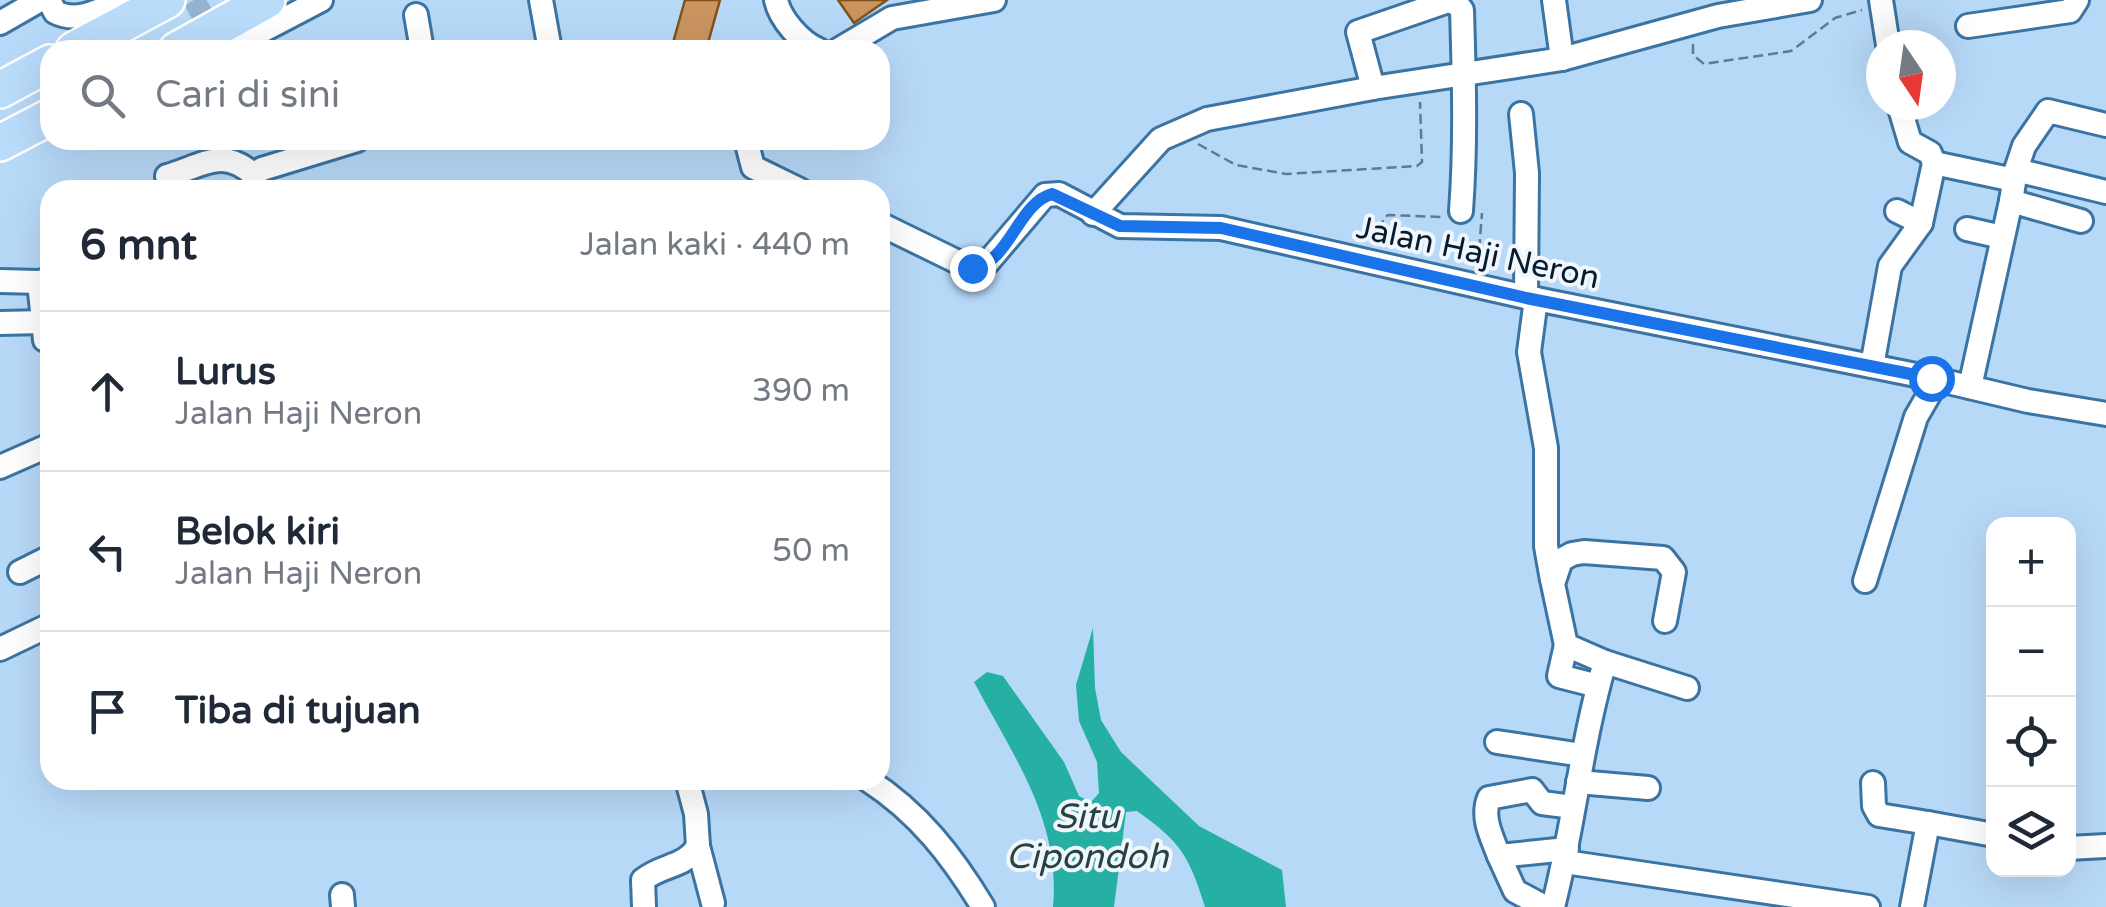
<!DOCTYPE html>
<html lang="id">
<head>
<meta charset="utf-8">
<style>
  body { margin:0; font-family:"Varela Round",sans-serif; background:#f2f2f3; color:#1f2937 }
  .controls { position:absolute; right:30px; bottom:30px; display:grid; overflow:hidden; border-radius:20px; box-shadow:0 10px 40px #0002 }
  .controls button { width:90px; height:90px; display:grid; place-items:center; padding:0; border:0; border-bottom:2px solid #e0e1e3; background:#fff; color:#1f2937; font:50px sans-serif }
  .compass { position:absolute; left:1866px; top:30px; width:90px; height:90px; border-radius:50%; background:#fff; box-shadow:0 10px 40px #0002; rotate:167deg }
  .stop { position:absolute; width:30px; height:30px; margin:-22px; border:8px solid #1a73e8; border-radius:50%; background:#fff }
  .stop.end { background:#1a73e8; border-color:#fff; box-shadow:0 2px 10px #0008 }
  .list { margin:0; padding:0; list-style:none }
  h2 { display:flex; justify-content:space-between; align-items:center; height:130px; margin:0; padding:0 40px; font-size:42px }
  h2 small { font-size:32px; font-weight:400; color:#747a83 }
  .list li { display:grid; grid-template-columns:65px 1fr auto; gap:30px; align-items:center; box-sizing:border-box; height:160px; padding:0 40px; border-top:2px solid #e0e1e3 }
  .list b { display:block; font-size:38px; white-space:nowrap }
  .list p { margin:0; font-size:32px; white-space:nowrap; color:#747a83 }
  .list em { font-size:32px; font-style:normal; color:#747a83 }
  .icon { flex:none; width:55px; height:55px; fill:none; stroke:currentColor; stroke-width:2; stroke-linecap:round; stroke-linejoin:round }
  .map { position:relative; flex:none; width:2106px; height:907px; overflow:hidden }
  .search { position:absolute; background:#fff; box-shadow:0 10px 40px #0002; left:40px; top:40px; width:850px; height:110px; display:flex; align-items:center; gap:25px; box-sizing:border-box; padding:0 35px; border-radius:30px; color:#747a83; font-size:38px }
  .panel { position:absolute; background:#fff; box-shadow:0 10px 40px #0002; left:40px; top:180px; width:850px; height:610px; border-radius:30px }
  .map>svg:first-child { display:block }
</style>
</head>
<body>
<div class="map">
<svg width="2106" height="907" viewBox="0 0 2106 907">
  <rect width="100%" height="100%" fill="#b7d9f8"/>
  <path fill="#25b0a3" d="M 1093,628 L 1095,688 L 1101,720 L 1121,752 L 1199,826 L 1282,870 L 1286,907 L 1205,907 C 1189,856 1181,842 1137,811 L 1126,812 L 1114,907 L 1053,907 C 1061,820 1013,756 974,682 L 987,672 L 1003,676 L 1064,762 L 1079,796 L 1091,802 L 1099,793 L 1097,762 L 1079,721 L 1076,685 Z"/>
  <g fill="#c99460" stroke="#82521b" stroke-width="2.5">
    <path d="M 685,0 L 720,0 L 706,50 L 671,50 Z"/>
    <path d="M 838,0 L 887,0 L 854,23 Z"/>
  </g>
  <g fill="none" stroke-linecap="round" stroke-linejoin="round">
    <path stroke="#93b3d0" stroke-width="22" stroke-dasharray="22 11" stroke-linecap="butt" d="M 194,0 L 218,43"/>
    <g stroke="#3b74a2" stroke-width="28">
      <g id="minor">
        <path d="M 49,0 L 55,12 C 77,24 102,9 123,0"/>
        <path d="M 541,0 L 550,50"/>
        <path d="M 776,0 C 780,19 801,43 819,50"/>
        <path d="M 1554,0 L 1562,59"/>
        <path d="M 1881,0 L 1888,45"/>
        <path d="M 416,15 L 422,50"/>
        <path d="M 0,23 L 40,0"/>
        <path d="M 1968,26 L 2070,11 L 2077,0"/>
        <path d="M 209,50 L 256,34 L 321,0"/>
        <path d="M 838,50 L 892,18 L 994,0"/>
        <path d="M 1373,88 L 1358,32 L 1448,1 L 1457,4 L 1462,10 C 1464,77 1466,144 1461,211"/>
        <path d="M 1521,114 L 1527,173 L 1526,297"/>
        <path d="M 746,140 L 753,167 L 800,190"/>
        <path d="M 1934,163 L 2014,180"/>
        <path d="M 2016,170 L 2024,146 L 2048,111 L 2106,125"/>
        <path d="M 167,176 C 204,165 223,147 254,175"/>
        <path d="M 253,190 L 254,175 L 262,169 L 357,140"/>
        <path d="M 1897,211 L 1921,223"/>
        <path d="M 1093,214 L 1161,139 L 1207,119 L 1373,88 L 1562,59 L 1718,16 L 1810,0"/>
        <path d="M 2081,221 L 2011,201 L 2016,170 L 2106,192"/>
        <path d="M 880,224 L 964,265 L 978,268 L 988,262 L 1045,195 L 1059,194 L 1120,226 L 1221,228 L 1526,297 L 1931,378 L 2028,401 L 2106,414"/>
        <path d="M 1967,229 L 2002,237"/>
        <path d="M 0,281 L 39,282"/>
        <path d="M 1536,299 L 1529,352 L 1546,448 L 1546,546 L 1552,580"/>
        <path d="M 0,323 L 44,322"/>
        <path d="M 45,340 L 39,282 L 50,279"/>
        <path d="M 1872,366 L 1890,266 L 1921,223 L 1934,163 L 1930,153 L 1910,142 L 1899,105"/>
        <path d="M 1970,387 L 2011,201"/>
        <path d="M 0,467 L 50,445"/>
        <path d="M 20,572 L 50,557"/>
        <path d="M 1865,581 L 1916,417 L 1938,379"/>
        <path d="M 1566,645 L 1559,676 L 1598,686"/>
        <path d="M 0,649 L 50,625"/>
        <path d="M 1605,662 L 1687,688"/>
        <path d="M 1497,742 L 1582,755"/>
        <path d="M 687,780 L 696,814 L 698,846 L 713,903"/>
        <path d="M 868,780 C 919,813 952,856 983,907"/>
        <path d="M 1578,782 L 1648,788"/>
        <path d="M 1873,783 L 1874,806 L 1879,815 L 1928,823"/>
        <path d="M 2068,848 L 2106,846"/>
        <path d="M 1567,849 L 1499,856 C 1492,837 1481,818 1489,798 L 1532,790 L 1542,803 L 1573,807"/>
        <path d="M 1499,856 L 1515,891 L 1545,907"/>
        <path d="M 1565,862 L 1868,907"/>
        <path d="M 342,895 L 343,907"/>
        <path d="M 644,907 L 643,880 C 662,864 685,868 698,846"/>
        <path d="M 1553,907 C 1574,826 1581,743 1605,662 L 1566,645 L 1553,584 L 1561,560 L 1572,554 L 1584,552 L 1663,558 L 1674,572 L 1665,621"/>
        <path d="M 1912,907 L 1928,823 L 1994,835"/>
      </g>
    </g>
    <g stroke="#fff" stroke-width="40">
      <g id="highway">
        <path d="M 74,50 L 167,0"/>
        <path d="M 177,50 L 267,0"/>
        <path d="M 0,90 L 50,63"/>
        <path d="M 0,143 L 50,117"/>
      </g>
    </g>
    <g stroke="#5e7b94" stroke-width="2.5" stroke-dasharray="10 5" stroke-linecap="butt">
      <path d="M 1693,44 L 1693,55 L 1704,64 L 1791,51 L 1835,18 L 1862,10"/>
      <path d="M 1198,144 L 1236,165 L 1286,174 L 1417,166 L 1422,162 L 1420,102"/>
      <path d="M 1380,245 L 1383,219 L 1388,215 L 1442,217"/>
      <path d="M 1478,264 L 1482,213"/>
    </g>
    <use href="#minor" stroke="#fff" stroke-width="22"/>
    <use href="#highway" stroke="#b9dcfa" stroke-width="35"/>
  </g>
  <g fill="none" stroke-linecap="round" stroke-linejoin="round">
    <path stroke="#1a73e8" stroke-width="12" d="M 972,268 C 1009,264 1018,203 1052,194 L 1120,226 L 1221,228 L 1526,298 L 1931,378"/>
  </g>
  <g text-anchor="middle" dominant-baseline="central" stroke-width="8" stroke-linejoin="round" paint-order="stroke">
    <g font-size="32" fill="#051c2f" stroke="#f0f6fc">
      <text transform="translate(1478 253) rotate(12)">Jalan Haji Neron</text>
    </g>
    <g font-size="35" font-style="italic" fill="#27433f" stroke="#f0f6fc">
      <text x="1087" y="817">Situ<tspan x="1087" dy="40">Cipondoh</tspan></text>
    </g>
  </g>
</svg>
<div class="controls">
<button>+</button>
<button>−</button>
<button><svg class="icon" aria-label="locate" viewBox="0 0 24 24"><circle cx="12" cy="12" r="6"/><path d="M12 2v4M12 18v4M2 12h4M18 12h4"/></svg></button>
<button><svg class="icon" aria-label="layers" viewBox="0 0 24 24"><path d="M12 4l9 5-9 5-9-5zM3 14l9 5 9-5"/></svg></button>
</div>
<svg class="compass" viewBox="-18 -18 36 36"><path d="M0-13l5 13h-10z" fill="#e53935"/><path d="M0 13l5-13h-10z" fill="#747a83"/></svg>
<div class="stop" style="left:1931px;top:378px"></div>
<div class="stop end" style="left:972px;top:268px"></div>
<div class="search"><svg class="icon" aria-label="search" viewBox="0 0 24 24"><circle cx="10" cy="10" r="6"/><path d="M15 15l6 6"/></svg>Cari di sini</div>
<section class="panel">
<h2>6 mnt<small>Jalan kaki · 440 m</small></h2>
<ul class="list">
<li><svg class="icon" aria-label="ahead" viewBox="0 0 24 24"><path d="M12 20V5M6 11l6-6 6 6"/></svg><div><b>Lurus</b><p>Jalan Haji Neron</p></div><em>390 m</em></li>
<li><svg class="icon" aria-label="left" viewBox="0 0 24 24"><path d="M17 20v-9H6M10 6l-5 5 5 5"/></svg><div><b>Belok kiri</b><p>Jalan Haji Neron</p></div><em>50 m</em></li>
<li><svg class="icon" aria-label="arrive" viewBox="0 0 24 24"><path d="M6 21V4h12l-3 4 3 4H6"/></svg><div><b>Tiba di tujuan</b></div></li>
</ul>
</section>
</div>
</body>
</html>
